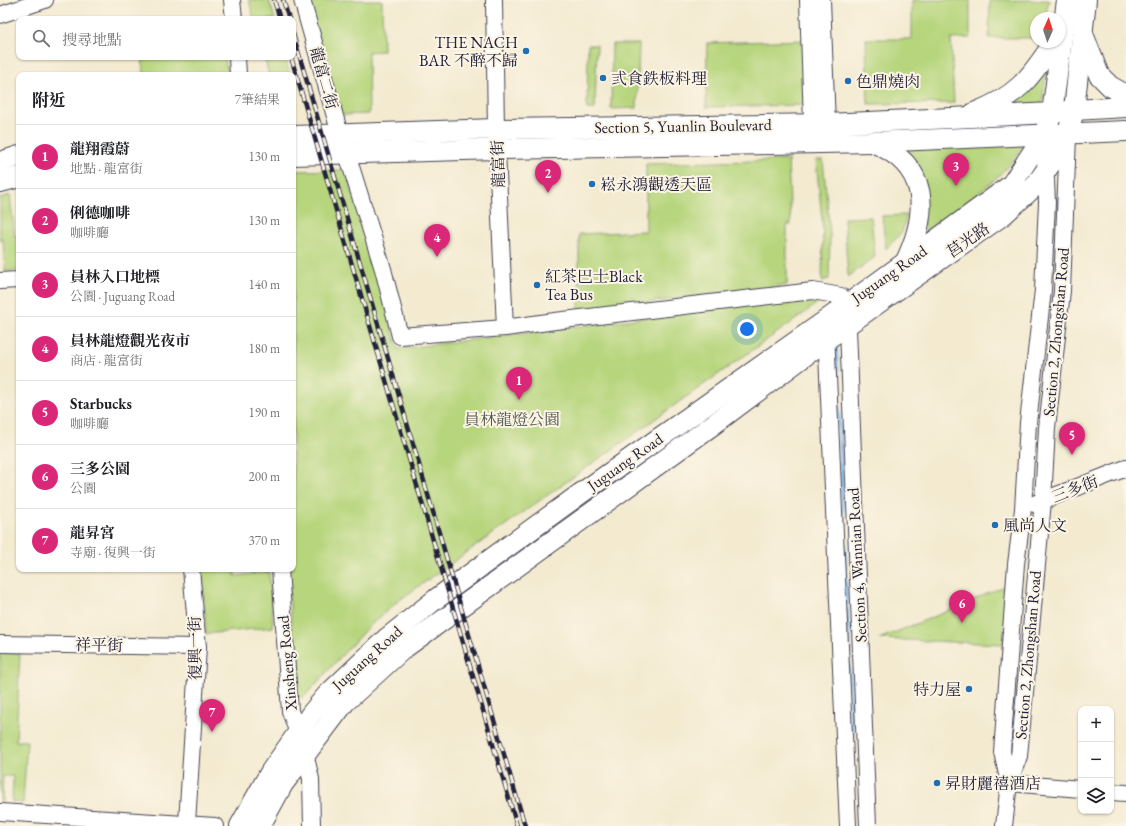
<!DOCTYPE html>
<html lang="zh-TW">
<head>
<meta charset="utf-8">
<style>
  body { margin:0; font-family:"EB Garamond","Noto Serif TC",serif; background:#f2f2f2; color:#202124 }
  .controls { position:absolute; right:12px; bottom:12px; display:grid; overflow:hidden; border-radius:8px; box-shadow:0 1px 3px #0004 }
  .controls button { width:36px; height:36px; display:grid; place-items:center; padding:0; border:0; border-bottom:1px solid #e0e0e0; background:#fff; color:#202124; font:20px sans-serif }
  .compass { position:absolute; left:1030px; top:12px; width:36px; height:36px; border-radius:50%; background:#fff; box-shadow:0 1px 3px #0004; rotate:3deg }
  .you { position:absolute; left:747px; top:329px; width:14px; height:14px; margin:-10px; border:3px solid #fff; border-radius:50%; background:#1a73e8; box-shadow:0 0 0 6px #1a73e833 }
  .badge { display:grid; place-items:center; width:26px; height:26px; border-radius:50%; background:#db2777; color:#fff; font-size:13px; font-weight:700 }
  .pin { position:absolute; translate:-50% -33px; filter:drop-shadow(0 1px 2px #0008) }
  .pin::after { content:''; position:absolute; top:21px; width:14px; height:12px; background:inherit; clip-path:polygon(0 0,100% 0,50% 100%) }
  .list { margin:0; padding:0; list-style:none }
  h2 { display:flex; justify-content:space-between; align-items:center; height:52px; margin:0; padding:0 16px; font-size:17px }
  h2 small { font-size:13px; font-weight:400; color:#757577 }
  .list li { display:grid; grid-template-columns:26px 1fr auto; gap:12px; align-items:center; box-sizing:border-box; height:64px; padding:0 16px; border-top:1px solid #e0e0e0 }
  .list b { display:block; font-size:15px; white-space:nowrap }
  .list p { margin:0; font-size:13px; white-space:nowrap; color:#757577 }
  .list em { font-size:13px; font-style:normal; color:#757577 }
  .icon { flex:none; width:22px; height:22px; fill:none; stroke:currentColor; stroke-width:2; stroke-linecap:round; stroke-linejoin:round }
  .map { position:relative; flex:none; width:1126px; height:826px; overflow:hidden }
  .search { position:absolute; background:#fff; box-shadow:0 1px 3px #0004; left:16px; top:16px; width:280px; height:44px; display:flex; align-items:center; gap:10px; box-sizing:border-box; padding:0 14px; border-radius:8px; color:#757577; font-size:15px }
  .panel { position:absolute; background:#fff; box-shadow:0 1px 3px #0004; left:16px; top:72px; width:280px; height:500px; border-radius:8px }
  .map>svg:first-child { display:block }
</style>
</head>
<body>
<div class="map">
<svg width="1126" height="826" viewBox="0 0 1126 826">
  <rect width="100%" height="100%" fill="#fcf5e5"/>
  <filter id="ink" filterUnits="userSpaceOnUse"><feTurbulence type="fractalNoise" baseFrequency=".025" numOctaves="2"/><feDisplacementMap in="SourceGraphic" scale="8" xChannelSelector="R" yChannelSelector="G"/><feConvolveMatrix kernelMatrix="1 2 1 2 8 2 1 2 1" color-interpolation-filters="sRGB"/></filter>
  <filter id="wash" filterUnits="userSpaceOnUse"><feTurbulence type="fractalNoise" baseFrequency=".012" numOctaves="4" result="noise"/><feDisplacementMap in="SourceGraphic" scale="16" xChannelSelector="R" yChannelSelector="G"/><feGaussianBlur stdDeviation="0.9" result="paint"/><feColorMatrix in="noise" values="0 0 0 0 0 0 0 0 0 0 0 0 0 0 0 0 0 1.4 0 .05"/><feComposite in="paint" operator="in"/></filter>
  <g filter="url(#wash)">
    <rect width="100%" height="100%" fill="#f3ead0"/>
    <g fill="#b6d57c" stroke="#6c7c5c">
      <path d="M 249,0 L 269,0 L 275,19 L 254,19 Z"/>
      <path d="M 312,0 L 382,0 L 383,51 L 368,52 L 369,114 L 340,115 L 308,6 Z"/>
      <path d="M 912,0 L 970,0 L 970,38 L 951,39 L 954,103 L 868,104 L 866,39 L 912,39 Z"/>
      <path d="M 990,0 L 1049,0 L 1045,18 L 1036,18 L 1036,38 L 989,38 Z"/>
      <path d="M 806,40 L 806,105 L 706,107 L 707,43 Z"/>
      <path d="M 612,44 L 639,44 L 637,108 L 611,109 Z"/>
      <path d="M 588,45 L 597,45 L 595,109 L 587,109 Z"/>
      <path d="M 142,57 L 224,57 L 229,75 L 144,75 Z"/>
      <path d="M 264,57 L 285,57 L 290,75 L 269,75 Z"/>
      <path d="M 1047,67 L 1042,104 L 1006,108 Z"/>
      <path d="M 1022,144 L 1023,147 C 997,185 963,204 926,231 L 898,148 Z"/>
      <path d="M 788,160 L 791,225 L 787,225 L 787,285 L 579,311 L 579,234 L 646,231 L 646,164 Z"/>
      <path d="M 816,160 L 823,160 L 830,234 L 829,279 L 822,281 L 823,229 Z"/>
      <path d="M 346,170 L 398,349 L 824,295 L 820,301 L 802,315 L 398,601 L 365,630 L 303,698 L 297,695 L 287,569 L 293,569 L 293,171 Z"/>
      <path d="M 10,195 L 15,238 L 19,238 L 19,271 L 5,271 L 3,240 L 0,240 L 0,198 Z"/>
      <path d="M 907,215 L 902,232 L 886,249 L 882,216 Z"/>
      <path d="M 871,217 L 875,257 L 848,277 L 844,218 Z"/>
      <path d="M 202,569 L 235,569 L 235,576 L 269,572 L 273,627 L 206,634 Z"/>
      <path d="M 1009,584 L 1003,644 L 879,639 L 960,606 Z"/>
      <path d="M 0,653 L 20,653 L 16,741 L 27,741 L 23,803 L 12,802 L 13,776 L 3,776 L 2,802 L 0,801 Z"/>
    </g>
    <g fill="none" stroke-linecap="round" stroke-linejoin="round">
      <path stroke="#7ebcf1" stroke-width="3.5" d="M 836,341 L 852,739"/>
    </g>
  </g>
  <g filter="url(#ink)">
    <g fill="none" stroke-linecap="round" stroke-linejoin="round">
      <g stroke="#414051" stroke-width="18">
        <g id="minor">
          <path d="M 232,0 L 234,19"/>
          <path d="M 302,0 L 340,134"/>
          <path d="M 494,0 L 496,129 L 505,328"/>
          <path d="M 808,0 L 812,124"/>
          <path d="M 822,0 L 827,124"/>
          <path d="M 0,15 L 45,0"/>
          <path d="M 237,57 L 238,75"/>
          <path d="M 347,154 L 383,269 L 400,336 L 505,328 L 555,321 L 813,291 L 841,296 L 847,304 L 868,826"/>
          <path d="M 0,281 L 19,280"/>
          <path d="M 826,331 L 848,826"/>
          <path d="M 1034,504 L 1126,468"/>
          <path d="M 280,569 L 290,711 L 305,753 L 311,779 L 312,826"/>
          <path d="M 0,644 L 198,647"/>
          <path d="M 1009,783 L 1002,752 L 1016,564 L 1023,509 L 1028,423 L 1043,290 L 1047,202 L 1044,135"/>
          <path d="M 1009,783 L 1081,789"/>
          <path d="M 1111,792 L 1126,793"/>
          <path d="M 0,812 L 215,826"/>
          <path d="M 187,823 L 198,647 L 191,569"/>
          <path d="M 1004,826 L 1009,783 L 1019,756 L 1043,501 L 1047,428 L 1062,291 L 1068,136"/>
        </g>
      </g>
      <g stroke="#414051" stroke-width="22">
        <g id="major">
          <path d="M 1083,34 L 1099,75 L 1110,86 L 1126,95"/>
          <path d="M 974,113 C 1016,97 1030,79 1054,42"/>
          <path d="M 293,136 L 496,129 L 827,124 L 1052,113 L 1074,110 L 1126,107"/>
          <path d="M 872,142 C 930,165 929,212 906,261"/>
          <path d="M 293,155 L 497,149 L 872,142 L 1126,131"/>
          <path d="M 0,162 L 19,156"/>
          <path d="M 0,182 L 19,177"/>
          <path d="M 240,826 L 271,771 L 311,714 L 327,695 L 387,638 L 436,599 L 580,494 L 825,321 L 1011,185 L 1044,135 L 1052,113 L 1067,0"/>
          <path d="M 260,826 L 283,784 L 345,702 L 403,649 L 714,424 L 826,340 L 1003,215 L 1035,186 L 1061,149 L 1068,133 L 1074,110 L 1086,0"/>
        </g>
      </g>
      <use href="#minor" stroke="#fff" stroke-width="16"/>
      <use href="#major" stroke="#fff" stroke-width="20"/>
      <g stroke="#22223b" stroke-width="4.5">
        <g id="rail">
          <path d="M 274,0 L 280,19"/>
          <path d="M 283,0 L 289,19"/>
          <path d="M 293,34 L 525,826"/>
          <path d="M 291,57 L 517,826"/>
        </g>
      </g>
      <use href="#rail" stroke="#fcf5e5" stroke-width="3" stroke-dasharray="9" stroke-linecap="butt"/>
    </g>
  </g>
  <g fill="#1f6fb2" stroke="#fcf5e5" stroke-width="1.5">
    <circle cx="526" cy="51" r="4"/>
    <circle cx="603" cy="78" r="4"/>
    <circle cx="848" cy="81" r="4"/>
    <circle cx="592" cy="184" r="4"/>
    <circle cx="537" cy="285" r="4"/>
    <circle cx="995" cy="525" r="4"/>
    <circle cx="969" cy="689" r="4"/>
    <circle cx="937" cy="783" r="4"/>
  </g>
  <g text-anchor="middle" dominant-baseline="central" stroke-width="4" stroke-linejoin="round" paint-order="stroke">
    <g font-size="16" fill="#22223b" stroke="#fcf5e5" text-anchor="start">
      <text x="518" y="42" text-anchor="end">THE NACH<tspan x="518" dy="18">BAR 不醉不歸</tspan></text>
      <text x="611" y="78">弎食鉄板料理</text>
      <text x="856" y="81">色鼎燒肉</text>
      <text x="600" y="184">崧永鴻觀透天區</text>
      <text x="545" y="276">紅茶巴士Black<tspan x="545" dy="18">Tea Bus</tspan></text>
      <text x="1003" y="525">風尚人文</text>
      <text x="961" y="689" text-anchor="end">特力屋</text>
      <text x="945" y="783">昇財麗禧酒店</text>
    </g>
    <g font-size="16" fill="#22223b" stroke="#fcf5e5">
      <text transform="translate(324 78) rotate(74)">龍富二街</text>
      <text transform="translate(683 126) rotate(-1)">Section 5, Yuanlin Boulevard</text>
      <text transform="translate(498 164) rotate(-92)">龍富街</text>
      <text transform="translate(968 240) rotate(-35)">莒光路</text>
      <text transform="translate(889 274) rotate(-35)">Juguang Road</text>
      <text transform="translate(1056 332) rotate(-85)">Section 2, Zhongshan Road</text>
      <text transform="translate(625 462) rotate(-35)">Juguang Road</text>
      <text transform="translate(1075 489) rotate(-21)">三多街</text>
      <text transform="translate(857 565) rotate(-93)">Section 4, Wannian Road</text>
      <text transform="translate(99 645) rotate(1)">祥平街</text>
      <text transform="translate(195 648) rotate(-91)">復興一街</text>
      <text transform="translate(1028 655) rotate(-85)">Section 2, Zhongshan Road</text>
      <text transform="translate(367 658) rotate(-42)">Juguang Road</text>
      <text transform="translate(287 663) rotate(-95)">Xinsheng Road</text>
    </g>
    <g font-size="16" fill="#4e584e" stroke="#fcf5e5">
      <text x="512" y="419">員林龍燈公園</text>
    </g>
  </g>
</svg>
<div class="controls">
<button>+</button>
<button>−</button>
<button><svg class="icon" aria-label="layers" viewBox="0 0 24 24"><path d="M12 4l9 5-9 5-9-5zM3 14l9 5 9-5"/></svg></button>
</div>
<svg class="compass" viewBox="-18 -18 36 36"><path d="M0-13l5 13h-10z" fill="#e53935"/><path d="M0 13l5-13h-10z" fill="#757577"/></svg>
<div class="you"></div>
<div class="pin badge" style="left:519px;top:400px">1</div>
<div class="pin badge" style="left:548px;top:193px">2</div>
<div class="pin badge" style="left:956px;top:186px">3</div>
<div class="pin badge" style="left:437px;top:257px">4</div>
<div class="pin badge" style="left:1072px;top:455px">5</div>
<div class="pin badge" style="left:962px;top:623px">6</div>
<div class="pin badge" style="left:212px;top:732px">7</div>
<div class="search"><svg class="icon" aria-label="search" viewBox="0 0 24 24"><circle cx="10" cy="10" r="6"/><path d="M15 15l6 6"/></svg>搜尋地點</div>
<section class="panel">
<h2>附近<small>7筆結果</small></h2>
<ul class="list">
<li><span class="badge">1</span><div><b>龍翔霞蔚</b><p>地點 · 龍富街</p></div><em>130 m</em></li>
<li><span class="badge">2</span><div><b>俐德咖啡</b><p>咖啡廳</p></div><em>130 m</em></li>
<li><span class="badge">3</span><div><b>員林入口地標</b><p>公園 · Juguang Road</p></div><em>140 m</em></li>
<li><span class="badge">4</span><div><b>員林龍燈觀光夜市</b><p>商店 · 龍富街</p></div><em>180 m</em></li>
<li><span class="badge">5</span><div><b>Starbucks</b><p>咖啡廳</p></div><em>190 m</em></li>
<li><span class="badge">6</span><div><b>三多公園</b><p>公園</p></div><em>200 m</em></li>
<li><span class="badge">7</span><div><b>龍昇宮</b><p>寺廟 · 復興一街</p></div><em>370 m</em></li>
</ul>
</section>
</div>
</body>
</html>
